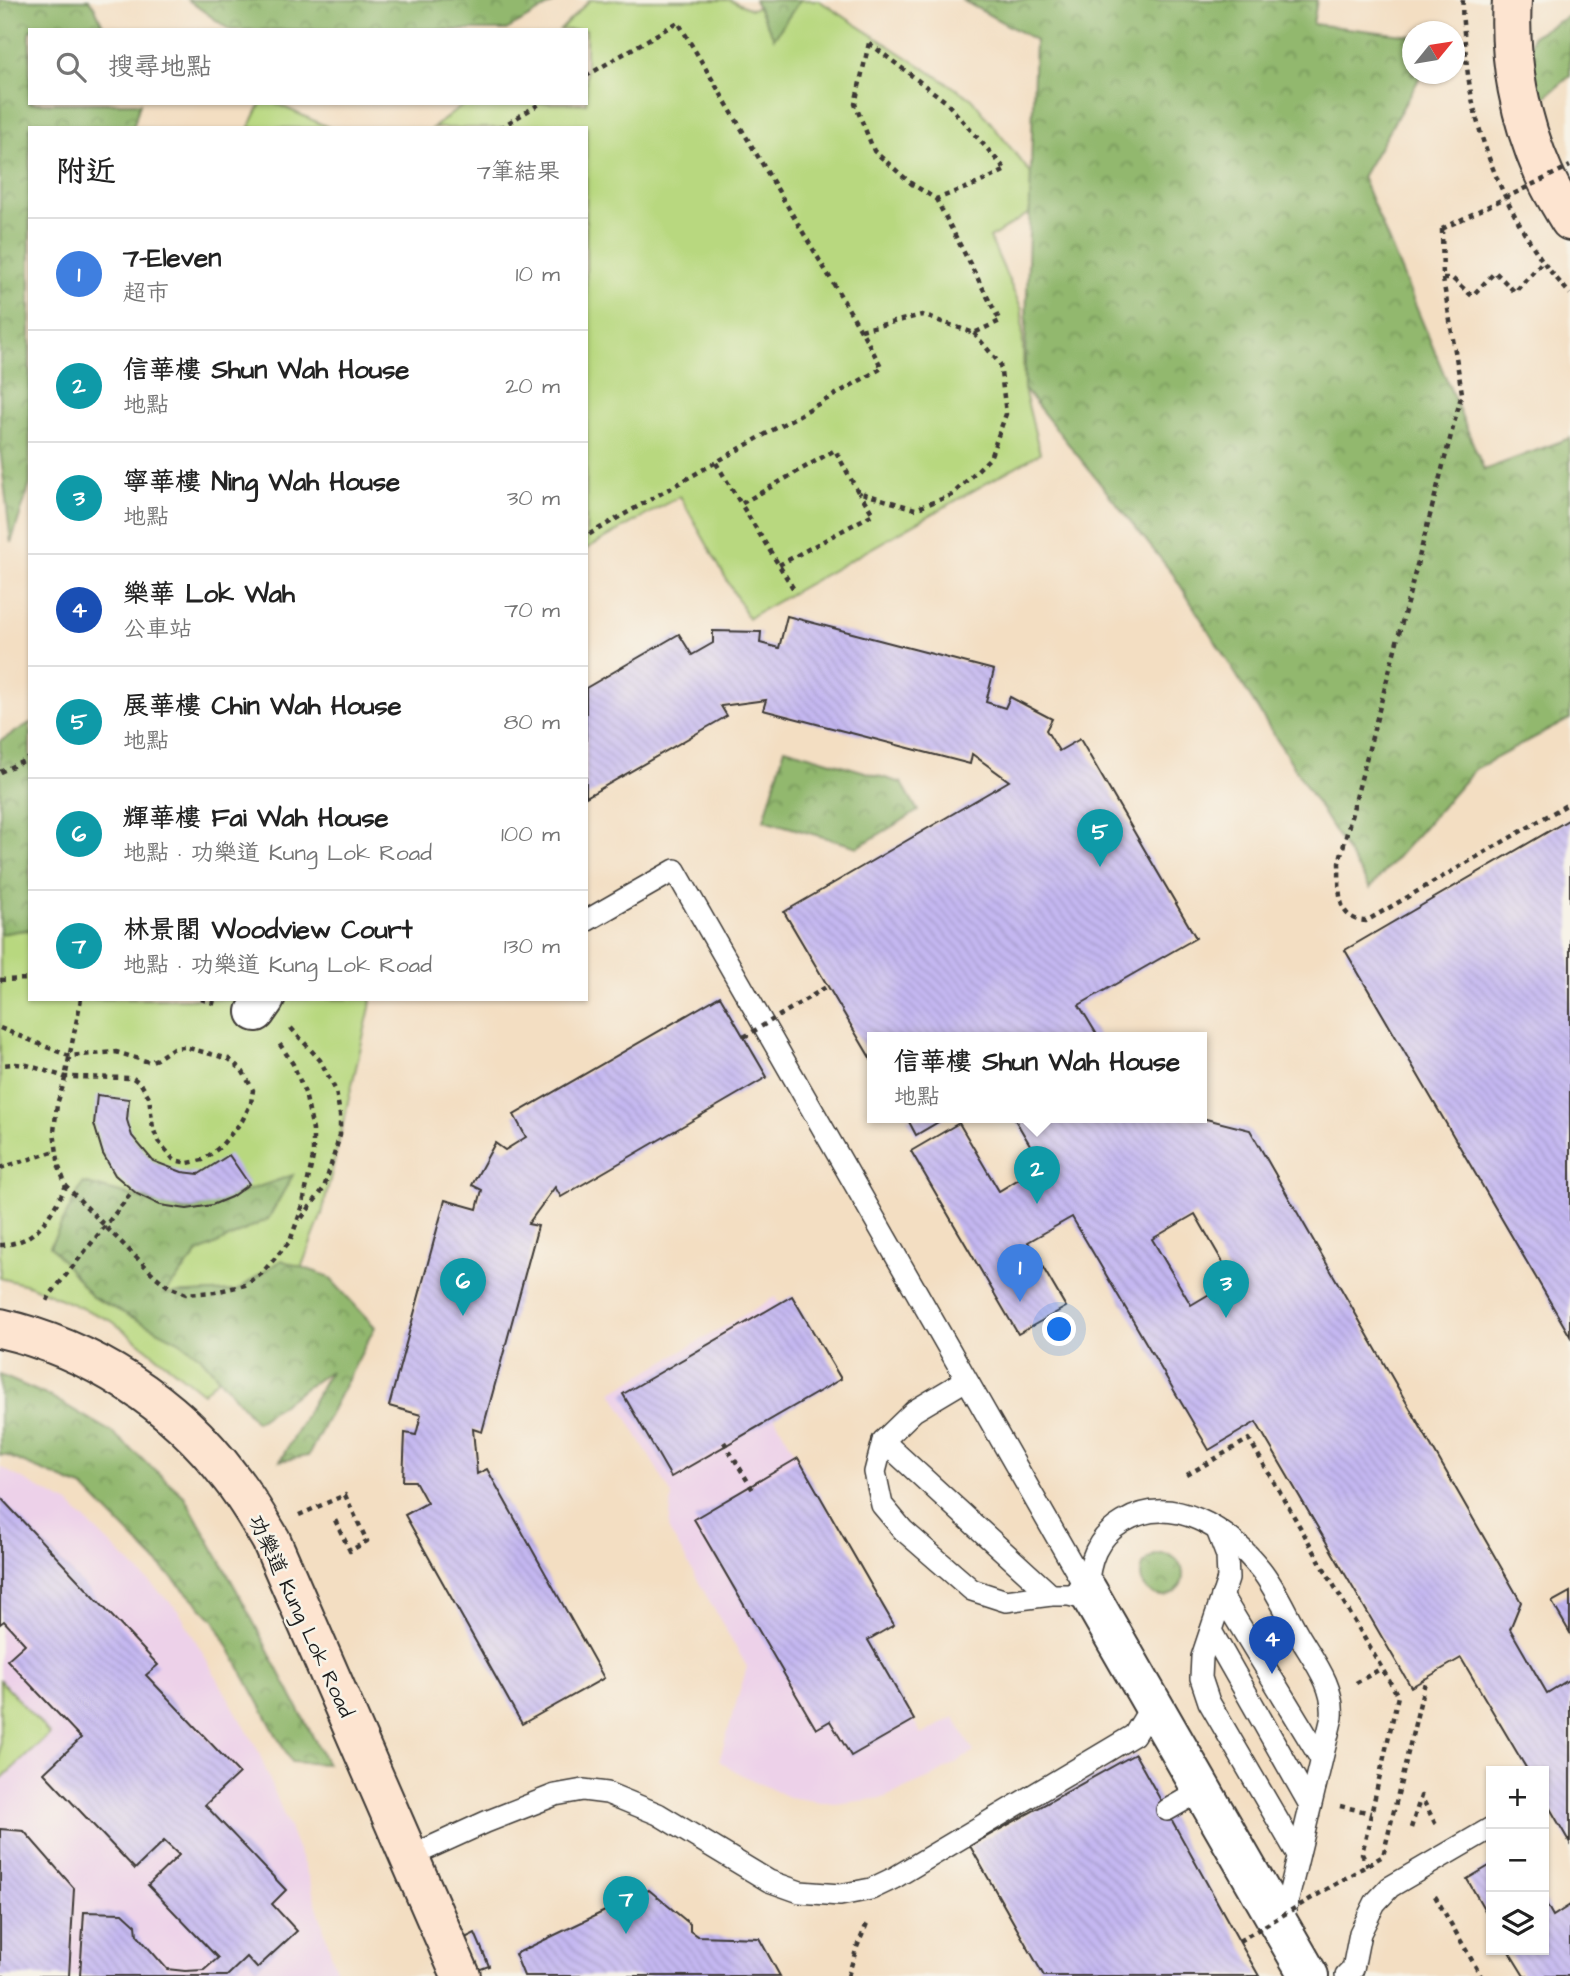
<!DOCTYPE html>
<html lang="zh-TW">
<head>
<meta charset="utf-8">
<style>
  body { margin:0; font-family:"Architects Daughter","LXGW WenKai TC",sans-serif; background:#f2f2f2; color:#222 }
  .controls { position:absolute; right:21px; bottom:21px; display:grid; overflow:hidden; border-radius:0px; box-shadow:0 2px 5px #0004 }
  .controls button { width:63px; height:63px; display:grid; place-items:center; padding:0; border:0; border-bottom:2px solid #e0e0e0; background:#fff; color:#222; font:35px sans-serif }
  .compass { position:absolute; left:1402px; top:21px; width:63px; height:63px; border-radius:50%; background:#fff; box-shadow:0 2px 5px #0004; rotate:60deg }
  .you { position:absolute; left:1060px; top:1330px; width:24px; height:24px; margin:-18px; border:5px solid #fff; border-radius:50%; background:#1a73e8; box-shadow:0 0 0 10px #1a73e833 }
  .badge { display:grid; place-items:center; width:46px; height:46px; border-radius:50%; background:#111827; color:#fff; font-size:23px; font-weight:700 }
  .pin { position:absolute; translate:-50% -58px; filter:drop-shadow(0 2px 4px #0008) }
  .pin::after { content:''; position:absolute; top:37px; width:24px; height:21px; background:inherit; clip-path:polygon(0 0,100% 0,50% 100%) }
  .popup { position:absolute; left:867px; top:1032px; width:340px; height:91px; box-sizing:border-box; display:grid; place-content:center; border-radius:0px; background:#fff; filter:drop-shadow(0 2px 5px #0005); font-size:23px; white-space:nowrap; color:#767676 }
  .popup b { font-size:26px; color:#222 }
  .popup::after { content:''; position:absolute; left:50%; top:100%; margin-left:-14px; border:14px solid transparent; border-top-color:#fff }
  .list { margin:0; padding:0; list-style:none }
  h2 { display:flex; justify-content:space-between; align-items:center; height:91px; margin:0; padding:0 28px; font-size:30px }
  h2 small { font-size:23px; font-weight:400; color:#767676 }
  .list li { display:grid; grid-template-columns:46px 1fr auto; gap:21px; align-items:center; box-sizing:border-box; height:112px; padding:0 28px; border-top:2px solid #e0e0e0 }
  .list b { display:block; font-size:26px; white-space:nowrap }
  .list p { margin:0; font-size:23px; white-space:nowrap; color:#767676 }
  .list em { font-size:23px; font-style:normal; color:#767676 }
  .icon { flex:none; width:38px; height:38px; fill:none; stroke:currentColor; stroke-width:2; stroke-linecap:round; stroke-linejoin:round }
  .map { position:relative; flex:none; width:1570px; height:1976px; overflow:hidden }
  .search { position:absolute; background:#fff; box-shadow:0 2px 5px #0004; left:28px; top:28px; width:560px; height:77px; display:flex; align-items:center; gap:18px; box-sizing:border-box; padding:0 24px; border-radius:0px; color:#767676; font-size:26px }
  .panel { position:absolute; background:#fff; box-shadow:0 2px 5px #0004; left:28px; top:126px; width:560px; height:875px; border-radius:0px }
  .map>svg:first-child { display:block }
</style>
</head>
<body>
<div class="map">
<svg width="1570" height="1976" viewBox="0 0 1570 1976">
  <defs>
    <pattern id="forest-crowns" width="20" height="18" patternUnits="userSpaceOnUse" patternTransform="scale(1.75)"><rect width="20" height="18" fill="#92b86e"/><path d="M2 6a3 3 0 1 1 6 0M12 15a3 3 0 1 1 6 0" fill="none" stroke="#76955a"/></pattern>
    <pattern id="building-back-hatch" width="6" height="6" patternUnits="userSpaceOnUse" patternTransform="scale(1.75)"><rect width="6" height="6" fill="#c4b7f1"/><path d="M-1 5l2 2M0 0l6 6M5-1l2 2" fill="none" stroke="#a89dce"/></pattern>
  </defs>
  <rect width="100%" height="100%" fill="#f7f3e8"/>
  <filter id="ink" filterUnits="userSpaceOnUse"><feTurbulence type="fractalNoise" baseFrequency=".0143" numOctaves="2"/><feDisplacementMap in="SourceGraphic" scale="14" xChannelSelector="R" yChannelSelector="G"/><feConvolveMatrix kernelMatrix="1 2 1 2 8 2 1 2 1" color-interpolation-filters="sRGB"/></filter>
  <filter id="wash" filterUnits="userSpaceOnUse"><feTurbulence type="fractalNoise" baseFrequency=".00686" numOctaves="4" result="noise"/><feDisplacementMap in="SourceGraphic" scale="28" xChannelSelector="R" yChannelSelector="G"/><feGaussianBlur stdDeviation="1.57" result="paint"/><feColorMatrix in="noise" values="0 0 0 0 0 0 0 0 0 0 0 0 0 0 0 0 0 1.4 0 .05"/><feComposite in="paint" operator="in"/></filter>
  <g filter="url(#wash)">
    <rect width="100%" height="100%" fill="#f3dec2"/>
    <g fill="#edd1e9">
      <path d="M 775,1297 L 779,1304 L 775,1418 L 894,1625 L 868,1641 L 922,1735 L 954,1717 L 974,1752 L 930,1778 L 883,1798 L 835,1804 L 788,1797 L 742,1775 L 719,1761 L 747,1667 L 669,1530 L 672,1495 L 612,1392 Z"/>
      <path d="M 0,1467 L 69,1504 L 178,1610 L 257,1748 L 307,1873 L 338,1976 L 0,1976 Z"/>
    </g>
    <g fill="#b8d87f" stroke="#6a7a4e" stroke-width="2">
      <path d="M 590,0 L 730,0 L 751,9 L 793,0 L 818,0 L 972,99 L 1051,199 L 990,238 L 1022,310 L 1024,389 L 1040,453 L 748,618 L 680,496 L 586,549 L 586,128 L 433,128 L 466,103 L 586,103 L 586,30 L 560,30 Z"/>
      <path d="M 261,103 L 275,103 L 330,128 L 249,128 Z"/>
      <path d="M 30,930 L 30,999 L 372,999 L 322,1214 L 283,1315 L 203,1393 L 112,1321 L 31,1286 L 0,1278 L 0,932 Z"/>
      <path d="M 0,1680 L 50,1734 L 0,1780 Z"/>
    </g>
    <g fill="url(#forest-crowns)" stroke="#576a45" stroke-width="2">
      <path d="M 0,0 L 89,0 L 94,6 L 105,30 L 30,30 L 30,103 L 140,103 L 133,128 L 30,128 L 30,484 L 11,543 L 0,447 Z"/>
      <path d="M 188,0 L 559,0 L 506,30 L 230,30 Z"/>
      <path d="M 754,0 L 800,0 L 774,38 Z"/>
      <path d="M 962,0 L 1317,0 L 1313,24 L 1412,36 L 1412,74 L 1422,74 L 1362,177 L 1484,470 L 1570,438 L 1570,719 L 1475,769 L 1370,888 L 1173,574 L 1024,389 L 1035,40 Z"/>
      <path d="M 1570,15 L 1570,76 L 1537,104 L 1526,93 L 1532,36 Z"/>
      <path d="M 30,723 L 30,929 L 0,934 L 0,741 Z"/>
      <path d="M 785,748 L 902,783 L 918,811 L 858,847 L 764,820 Z"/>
      <path d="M 293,1175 L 268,1219 L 198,1253 L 164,1294 L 236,1291 L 281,1260 L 328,1276 L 375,1327 L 308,1456 L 280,1461 L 330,1371 L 256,1422 L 200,1356 L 179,1341 L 92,1297 L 50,1246 L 83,1183 L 188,1211 Z"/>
      <path d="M 0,1375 L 53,1398 L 113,1433 L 184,1496 L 240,1596 L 327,1764 L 291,1762 L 214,1620 L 84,1488 L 5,1455 L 0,1455 Z"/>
      <circle cx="1162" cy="1575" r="21"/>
    </g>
    <g id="blocks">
      <g fill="url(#building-back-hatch)" fill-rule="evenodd">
        <path d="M 787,616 L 994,670 L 986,702 L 1005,708 L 1010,697 L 1052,719 L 1046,730 L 1059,751 L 1080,739 L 1196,938 L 1079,1005 L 1099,1038 L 872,1038 L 872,1061 L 784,912 L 1009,781 L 972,754 L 970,764 L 763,710 L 766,700 L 721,706 L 727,716 L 586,797 L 586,688 L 679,634 L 692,655 L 713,643 L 713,631 L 761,632 L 760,643 L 779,648 Z"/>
        <path d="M 1570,819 L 1570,1336 L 1345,950 Z"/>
        <path d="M 720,996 L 767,1077 L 561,1197 L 555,1187 L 528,1224 L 538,1226 L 482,1432 L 473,1429 L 477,1474 L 487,1469 L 604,1678 L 522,1724 L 405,1515 L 427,1503 L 415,1481 L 403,1481 L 405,1433 L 416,1435 L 421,1415 L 389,1406 L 445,1200 L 477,1209 L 482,1190 L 472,1185 L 495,1143 L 505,1150 L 526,1137 L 514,1115 Z"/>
        <path d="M 97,1095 L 129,1099 L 127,1120 L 132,1136 L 153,1161 L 182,1172 L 199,1174 L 229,1155 L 249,1184 L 231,1197 L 212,1205 L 187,1209 L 160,1205 L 137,1194 L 115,1175 L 103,1154 L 94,1124 Z"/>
        <path d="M 907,1118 L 945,1118 L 916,1135 Z"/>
        <path d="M 1014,1118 L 1202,1118 L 1250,1130 L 1521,1602 L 1510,1629 L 1547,1693 L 1570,1679 L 1570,1843 L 1544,1798 L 1544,1771 L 1528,1771 L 1461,1658 L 1411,1687 L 1256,1422 L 1209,1450 L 1072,1217 L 1028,1242 L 1066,1307 L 1018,1334 L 911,1151 L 959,1123 L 999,1191 L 1042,1165 ZM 1195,1214 L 1233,1280 L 1191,1305 L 1152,1239 Z"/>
        <path d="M 792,1296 L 841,1379 L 671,1477 L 623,1394 Z"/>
        <path d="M 798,1458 L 894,1625 L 868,1640 L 914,1720 L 851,1756 L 830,1721 L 816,1729 L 694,1519 Z"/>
        <path d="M 0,1497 L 158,1665 L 146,1675 L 239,1773 L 205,1805 L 286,1890 L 272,1904 L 297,1931 L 257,1968 L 247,1957 L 227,1976 L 80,1976 L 84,1912 L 123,1913 L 136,1925 L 137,1935 L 167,1969 L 185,1971 L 204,1970 L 218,1958 L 148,1885 L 179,1855 L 164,1841 L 135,1869 L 44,1773 L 81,1738 L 7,1660 L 25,1644 L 4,1621 L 0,1624 Z"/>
        <path d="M 1570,1592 L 1570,1633 L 1552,1602 Z"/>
        <path d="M 1135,1754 L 1239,1941 L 1259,1976 L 1044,1976 L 970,1846 Z"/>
        <path d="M 0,1829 L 24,1831 L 74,1888 L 69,1976 L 0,1976 Z"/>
        <path d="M 1491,1865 L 1491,1921 L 1467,1879 Z"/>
        <path d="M 649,1890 L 690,1924 L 690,1931 L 697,1936 L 759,1938 L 780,1976 L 524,1976 L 515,1954 Z"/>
        <path d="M 1544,1900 L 1553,1916 L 1570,1905 L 1570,1976 L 1524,1976 L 1508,1950 L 1544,1950 Z"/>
        <path d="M 475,1933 L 489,1966 L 478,1970 L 465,1938 Z"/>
      </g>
    </g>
  </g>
  <g filter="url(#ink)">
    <use href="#blocks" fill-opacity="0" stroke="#3c3935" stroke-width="2"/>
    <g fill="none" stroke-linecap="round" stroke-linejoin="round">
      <g stroke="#3c3935" stroke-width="24">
        <g id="lane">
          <path d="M 586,921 L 675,870 L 1087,1590"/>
          <path d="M 966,1380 L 914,1411 L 883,1441 L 875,1472 L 882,1505 L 903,1530 L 972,1590 L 1006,1601 L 1051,1595 L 1069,1595 L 1094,1601"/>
          <path d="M 883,1441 L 1051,1595"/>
          <path d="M 1217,1530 L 1227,1556 L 1228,1579 L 1202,1657 L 1201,1678 L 1209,1702 L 1298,1855"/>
          <path d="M 1087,1590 C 1089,1561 1096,1538 1123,1522 C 1172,1492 1229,1529 1261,1570 C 1276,1589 1286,1613 1298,1634 C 1313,1660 1335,1686 1332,1717 L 1281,1928"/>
          <path d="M 1222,1596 L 1321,1759"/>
          <path d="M 1211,1631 L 1310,1805"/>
          <path d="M 1167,1810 L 1202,1790"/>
          <path d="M 409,1857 L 486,1822 L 555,1795 L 583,1790 L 607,1793 L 658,1814 L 769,1881 L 800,1892 L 840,1895 L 871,1889 L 894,1878 L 1134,1735 L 1153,1704"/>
          <path d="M 1346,1976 L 1353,1969 L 1360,1933 L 1375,1903 L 1390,1887 L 1491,1828"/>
        </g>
      </g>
      <g stroke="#3c3935" stroke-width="42">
        <g id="street">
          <path d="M 256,1012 L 265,999"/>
          <path d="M 1087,1590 L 1309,1976"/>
        </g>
      </g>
      <g stroke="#3c3935" stroke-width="42">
        <g id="secondary">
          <path d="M 1512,0 C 1508,59 1520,120 1544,174 C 1551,190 1561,206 1570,221"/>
          <path d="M 0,1328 C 91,1349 174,1402 230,1477 C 246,1497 258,1518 271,1540 L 461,1976"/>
        </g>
      </g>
      <g stroke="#3c3935" stroke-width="4.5" stroke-dasharray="5 5" stroke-linecap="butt">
        <path d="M 1463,0 C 1461,14 1464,29 1465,43 C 1469,121 1498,196 1542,260 C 1550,272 1561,283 1570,294"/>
        <path d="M 869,43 L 945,101 L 1006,170 L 979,183 L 936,199 L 912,184 L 874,151 L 855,104 Z"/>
        <path d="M 586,76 L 678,22 L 861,330 L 882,368 L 586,536"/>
        <path d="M 500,128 L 541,103"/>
        <path d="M 1442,229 L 1443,279 L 1462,393 L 1339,863 C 1340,887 1334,920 1366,921 L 1570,803"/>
        <path d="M 1443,279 L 1453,279 L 1472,296 L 1495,272 L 1515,292 L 1543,261"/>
        <path d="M 861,330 L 922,315 L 974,333 L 1000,321 L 936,199"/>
        <path d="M 716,463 L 741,504"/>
        <path d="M 779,565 L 873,514 L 859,492"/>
        <path d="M 793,588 L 741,504 L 835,450 L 858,492 L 915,509 L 952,495 L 990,458 L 1006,414 L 1000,364 L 974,333"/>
        <path d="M 0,772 L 30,758"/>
        <path d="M 0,980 L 30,979"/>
        <path d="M 81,999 L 64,1083 L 57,1104 L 54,1132 L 59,1167 L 66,1186 L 105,1226 L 155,1276 L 169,1287 L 186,1294 L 215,1292 L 245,1285 L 261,1274 L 290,1241 L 302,1208 L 313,1157 L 313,1130 L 305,1093 L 293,1064 L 279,1043"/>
        <path d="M 201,999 L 220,1005"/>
        <path d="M 0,1028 L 69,1056 L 116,1052 L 149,1062 L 157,1059 L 173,1048 L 185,1047 L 229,1059 L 242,1070 L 253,1090 L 251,1103 L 242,1121 L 220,1147 L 203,1160 L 188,1163 L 174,1160 L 158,1141 L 153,1128 L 149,1097 L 141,1084 L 133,1078 L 65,1077 L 27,1065 L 16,1064 L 0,1065"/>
        <path d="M 291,1028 L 320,1060 L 336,1091 L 340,1115 L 340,1135 L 324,1188 L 300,1220"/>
        <path d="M 0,1168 L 56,1151"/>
        <path d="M 0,1245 C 37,1244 51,1214 66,1186"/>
        <path d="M 724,1442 L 753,1490"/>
        <path d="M 1187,1475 L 1249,1439 L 1398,1696 L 1362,1854 L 1368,1866"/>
        <path d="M 299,1515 L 345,1495 L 367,1541 L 350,1551 L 334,1518"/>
        <path d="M 1356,1683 L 1382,1668"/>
        <path d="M 1340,1806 L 1371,1813"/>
        <path d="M 1411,1828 L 1421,1796 L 1436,1825"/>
        <path d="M 1435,1896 L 1481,1976"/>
        <path d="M 848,1976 L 857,1947 L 868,1921"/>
      </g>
      <use href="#lane" stroke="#fff" stroke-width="21"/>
      <use href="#street" stroke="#fff" stroke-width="38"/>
      <use href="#secondary" stroke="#fde4d0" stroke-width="38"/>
      <g stroke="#3c3935" stroke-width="4.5" stroke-dasharray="5 5" stroke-linecap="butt">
        <path d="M 1442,229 L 1570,166"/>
        <path d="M 744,1037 L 828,986"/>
        <path d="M 47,1301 L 50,1295 L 133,1191"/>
        <path d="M 1239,1941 L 1383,1856 L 1426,1678"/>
      </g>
    </g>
  </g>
  <g text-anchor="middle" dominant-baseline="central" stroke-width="5" stroke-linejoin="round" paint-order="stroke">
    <g font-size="21" fill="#1c1c1c" stroke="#f7f3e8">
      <text transform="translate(301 1616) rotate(65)">功樂道 Kung Lok Road</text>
    </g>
  </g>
</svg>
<div class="controls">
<button>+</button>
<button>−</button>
<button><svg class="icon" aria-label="layers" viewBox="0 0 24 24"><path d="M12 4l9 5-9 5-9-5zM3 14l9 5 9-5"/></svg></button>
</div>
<svg class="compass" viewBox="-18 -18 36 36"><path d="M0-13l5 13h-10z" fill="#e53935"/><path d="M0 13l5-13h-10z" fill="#767676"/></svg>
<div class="you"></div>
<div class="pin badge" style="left:1020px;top:1302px;background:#3f7fe0">1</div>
<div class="pin badge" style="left:1037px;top:1204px;background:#0f9aa8">2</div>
<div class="popup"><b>信華樓 Shun Wah House</b>地點</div>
<div class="pin badge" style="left:1226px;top:1318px;background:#0f9aa8">3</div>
<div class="pin badge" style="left:1272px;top:1674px;background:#1a4fb4">4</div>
<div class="pin badge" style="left:1100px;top:867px;background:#0f9aa8">5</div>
<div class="pin badge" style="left:463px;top:1316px;background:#0f9aa8">6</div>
<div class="pin badge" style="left:626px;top:1934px;background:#0f9aa8">7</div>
<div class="search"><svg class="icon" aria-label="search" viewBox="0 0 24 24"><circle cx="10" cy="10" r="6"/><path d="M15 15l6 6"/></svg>搜尋地點</div>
<section class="panel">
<h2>附近<small>7筆結果</small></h2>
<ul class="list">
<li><span class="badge" style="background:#3f7fe0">1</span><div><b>7-Eleven</b><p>超市</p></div><em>10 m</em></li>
<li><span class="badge" style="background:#0f9aa8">2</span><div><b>信華樓 Shun Wah House</b><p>地點</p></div><em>20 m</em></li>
<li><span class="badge" style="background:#0f9aa8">3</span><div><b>寧華樓 Ning Wah House</b><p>地點</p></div><em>30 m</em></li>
<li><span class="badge" style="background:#1a4fb4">4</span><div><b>樂華 Lok Wah</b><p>公車站</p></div><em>70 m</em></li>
<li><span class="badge" style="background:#0f9aa8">5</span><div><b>展華樓 Chin Wah House</b><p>地點</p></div><em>80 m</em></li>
<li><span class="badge" style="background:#0f9aa8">6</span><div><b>輝華樓 Fai Wah House</b><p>地點 · 功樂道 Kung Lok Road</p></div><em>100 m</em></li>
<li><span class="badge" style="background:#0f9aa8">7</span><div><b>林景閣 Woodview Court</b><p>地點 · 功樂道 Kung Lok Road</p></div><em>130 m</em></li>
</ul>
</section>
</div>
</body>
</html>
